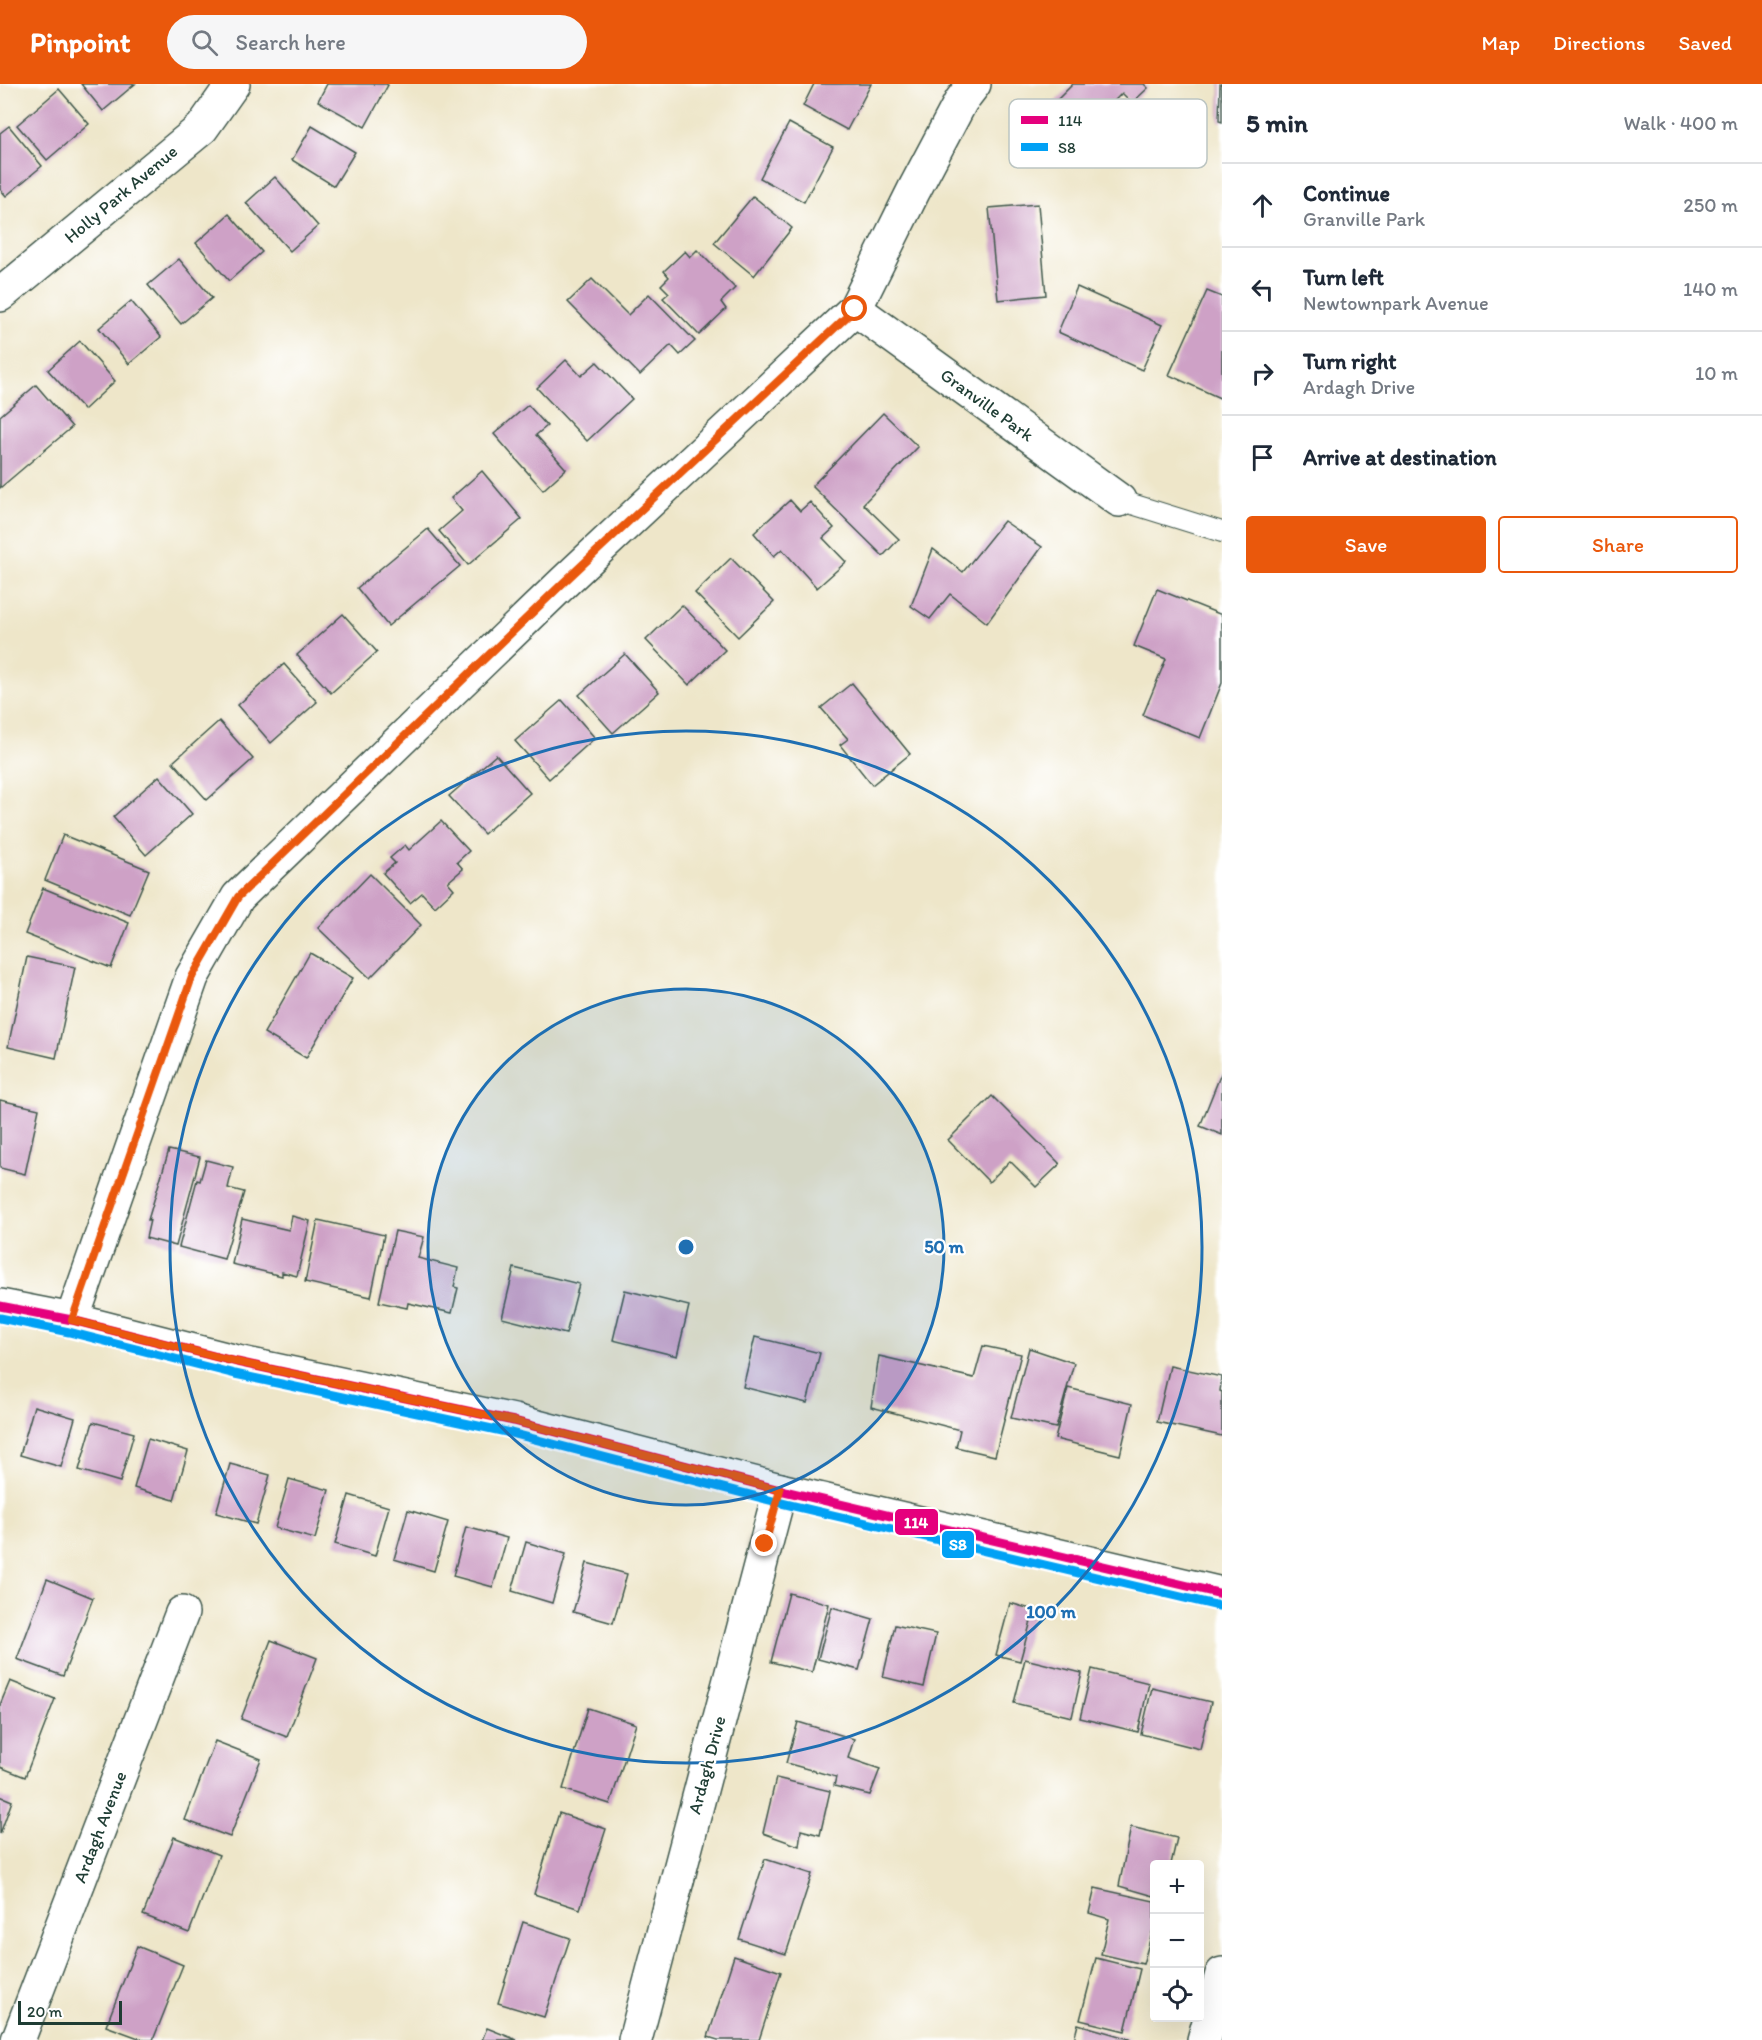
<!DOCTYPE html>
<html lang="en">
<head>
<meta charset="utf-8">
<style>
  body { margin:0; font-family:Itim,sans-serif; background:#f6f6f7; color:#1f2937 }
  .controls { position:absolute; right:18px; bottom:18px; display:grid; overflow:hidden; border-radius:6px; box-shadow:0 6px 24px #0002 }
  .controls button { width:54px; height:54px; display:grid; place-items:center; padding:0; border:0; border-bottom:2px solid #e0e1e3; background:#fff; color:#1f2937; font:30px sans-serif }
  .scale { position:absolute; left:18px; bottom:15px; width:104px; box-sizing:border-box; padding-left:6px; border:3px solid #1f3d34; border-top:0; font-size:16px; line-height:21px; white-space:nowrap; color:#1f3d34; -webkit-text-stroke:4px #fff; paint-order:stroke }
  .stop { position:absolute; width:18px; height:18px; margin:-14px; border:4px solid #ea580c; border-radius:50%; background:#fff }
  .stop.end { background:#ea580c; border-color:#fff; box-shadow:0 2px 6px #0008 }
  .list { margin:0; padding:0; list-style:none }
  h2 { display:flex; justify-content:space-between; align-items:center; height:78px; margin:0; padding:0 24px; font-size:26px }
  h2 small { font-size:20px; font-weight:400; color:#747a83 }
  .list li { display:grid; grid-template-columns:39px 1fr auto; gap:18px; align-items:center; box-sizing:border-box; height:84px; padding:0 24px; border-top:2px solid #e0e1e3 }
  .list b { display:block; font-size:22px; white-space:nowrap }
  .list p { margin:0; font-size:20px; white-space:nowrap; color:#747a83 }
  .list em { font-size:20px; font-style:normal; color:#747a83 }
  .actions { display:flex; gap:12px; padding:18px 24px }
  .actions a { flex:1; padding:14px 0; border:2px solid #ea580c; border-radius:6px; text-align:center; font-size:21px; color:#ea580c }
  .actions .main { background:#ea580c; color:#fff }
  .icon { flex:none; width:33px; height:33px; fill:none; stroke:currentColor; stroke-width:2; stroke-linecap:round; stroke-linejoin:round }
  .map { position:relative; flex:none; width:1222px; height:1956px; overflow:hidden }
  header { display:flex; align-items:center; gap:36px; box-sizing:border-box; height:84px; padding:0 30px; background:#ea580c; color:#fff }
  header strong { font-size:28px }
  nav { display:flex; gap:33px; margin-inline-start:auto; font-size:21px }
  .search { width:420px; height:54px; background:#f6f6f7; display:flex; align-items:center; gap:15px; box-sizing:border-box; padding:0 21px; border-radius:33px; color:#747a83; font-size:22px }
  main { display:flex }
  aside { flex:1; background:#fff }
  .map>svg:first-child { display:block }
</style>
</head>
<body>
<header>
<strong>Pinpoint</strong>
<div class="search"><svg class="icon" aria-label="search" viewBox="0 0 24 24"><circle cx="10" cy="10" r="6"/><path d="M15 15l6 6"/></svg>Search here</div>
<nav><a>Map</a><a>Directions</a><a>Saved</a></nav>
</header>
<main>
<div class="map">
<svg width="1222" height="1956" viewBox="0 0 1222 1956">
  <rect width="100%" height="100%" fill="#fff"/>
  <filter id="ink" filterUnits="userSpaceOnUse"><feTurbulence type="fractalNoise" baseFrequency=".0167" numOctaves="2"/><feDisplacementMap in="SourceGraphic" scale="12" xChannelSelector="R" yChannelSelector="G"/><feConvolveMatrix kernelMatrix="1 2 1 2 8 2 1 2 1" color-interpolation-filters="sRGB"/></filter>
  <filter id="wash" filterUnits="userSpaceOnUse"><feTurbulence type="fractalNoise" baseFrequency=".008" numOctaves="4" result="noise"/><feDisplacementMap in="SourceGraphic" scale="24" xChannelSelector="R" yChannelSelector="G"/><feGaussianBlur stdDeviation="1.35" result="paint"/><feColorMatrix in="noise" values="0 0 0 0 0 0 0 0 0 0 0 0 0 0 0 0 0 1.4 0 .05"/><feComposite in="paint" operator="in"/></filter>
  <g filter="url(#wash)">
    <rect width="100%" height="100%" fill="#eee6c9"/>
    <g id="blocks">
      <g fill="#cea1c6">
        <path d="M 81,0 L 135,0 L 103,27 Z"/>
        <path d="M 327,0 L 386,0 L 388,1 L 365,43 L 318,17 Z"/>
        <path d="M 814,0 L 871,0 L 847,46 L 803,22 Z"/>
        <path d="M 1073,0 L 1144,0 L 1148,4 L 1132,19 L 1122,9 L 1067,65 L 1037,36 Z"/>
        <path d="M 1220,0 L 1222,0 L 1222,38 L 1219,37 Z"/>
        <path d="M 59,5 L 89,40 L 47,76 L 17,41 Z"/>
        <path d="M 789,39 L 833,63 L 804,118 L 760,94 Z"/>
        <path d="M 9,42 L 42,82 L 6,112 L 0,105 L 0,49 Z"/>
        <path d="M 312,42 L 355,68 L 334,102 L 292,76 Z"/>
        <path d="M 275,93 L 318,142 L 290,167 L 246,119 Z"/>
        <path d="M 753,112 L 792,144 L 754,192 L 714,159 Z"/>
        <path d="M 1038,120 L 1046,211 L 998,216 L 989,124 Z"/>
        <path d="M 229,130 L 262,168 L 229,197 L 196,159 Z"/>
        <path d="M 697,166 L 735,204 L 721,218 L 726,225 L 699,251 L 663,214 L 669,209 L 661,201 L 669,193 L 664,187 L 685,167 L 690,173 Z"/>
        <path d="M 179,175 L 212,214 L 181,240 L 148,201 Z"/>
        <path d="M 592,195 L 628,231 L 649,210 L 695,257 L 680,271 L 671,261 L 640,291 L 568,218 Z"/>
        <path d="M 1077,203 L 1162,241 L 1142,286 L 1058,248 Z"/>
        <path d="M 1207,207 L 1222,213 L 1222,315 L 1169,291 Z"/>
        <path d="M 131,217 L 161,253 L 129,280 L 99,244 Z"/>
        <path d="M 80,257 L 115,297 L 84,326 L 48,286 Z"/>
        <path d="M 566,276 L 581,292 L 597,278 L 632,315 L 587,357 L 537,304 Z"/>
        <path d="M 36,301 L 72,343 L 0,404 L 0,332 Z"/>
        <path d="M 528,321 L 547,342 L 536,351 L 566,385 L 543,406 L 494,350 Z"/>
        <path d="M 883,329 L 918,363 L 863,420 L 899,455 L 883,472 L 812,402 Z"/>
        <path d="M 482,387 L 522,435 L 468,481 L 439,447 L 462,427 L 451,414 Z"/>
        <path d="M 790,416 L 800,427 L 810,418 L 834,444 L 823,454 L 846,478 L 817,504 L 782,465 L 774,472 L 754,449 Z"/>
        <path d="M 1004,437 L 1042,463 L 987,539 L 950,510 L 930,535 L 911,522 L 933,465 L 963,488 Z"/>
        <path d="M 428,445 L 460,482 L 388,542 L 357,504 Z"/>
        <path d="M 731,474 L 774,518 L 738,553 L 695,509 Z"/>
        <path d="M 1157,505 L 1222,531 L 1222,599 L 1200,654 L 1143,631 L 1166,575 L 1134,562 Z"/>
        <path d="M 682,521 L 725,566 L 689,601 L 646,556 Z"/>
        <path d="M 343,530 L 377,568 L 331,609 L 297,571 Z"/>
        <path d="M 625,570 L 659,608 L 613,649 L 579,611 Z"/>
        <path d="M 284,580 L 317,618 L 271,659 L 238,621 Z"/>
        <path d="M 852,599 L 910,670 L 872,701 L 840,661 L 848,655 L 821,624 Z"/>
        <path d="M 562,616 L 595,654 L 549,695 L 515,657 Z"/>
        <path d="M 219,637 L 253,675 L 207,716 L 173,678 Z"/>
        <path d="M 496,671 L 530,709 L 484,750 L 449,712 Z"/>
        <path d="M 159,692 L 192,730 L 146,771 L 113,733 Z"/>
        <path d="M 441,737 L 469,767 L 457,778 L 463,785 L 448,798 L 454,805 L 435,823 L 422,809 L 410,819 L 383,789 L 395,779 L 390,774 L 405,761 L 409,766 Z"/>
        <path d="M 63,751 L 149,786 L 130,831 L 45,796 Z"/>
        <path d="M 370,790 L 421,841 L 370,894 L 318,844 Z"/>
        <path d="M 43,804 L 129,839 L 111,884 L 25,850 Z"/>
        <path d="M 310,869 L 353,894 L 306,974 L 264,949 Z"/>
        <path d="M 27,873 L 75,883 L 56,974 L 8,963 Z"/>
        <path d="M 1222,987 L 1222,1051 L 1200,1042 Z"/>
        <path d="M 992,1012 L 1060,1080 L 1036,1103 L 1010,1077 L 989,1098 L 948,1056 Z"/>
        <path d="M 0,1016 L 39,1025 L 25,1090 L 0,1084 Z"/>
        <path d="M 169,1066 L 200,1073 L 176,1162 L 146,1154 L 150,1136 L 148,1136 Z"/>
        <path d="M 206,1076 L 233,1083 L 228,1104 L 244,1108 L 224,1175 L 179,1163 L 197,1096 L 200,1097 Z"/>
        <path d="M 292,1132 L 310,1137 L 297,1192 L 282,1188 L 282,1192 L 232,1180 L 242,1135 L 289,1146 Z"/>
        <path d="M 318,1136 L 384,1151 L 371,1213 L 305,1198 Z"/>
        <path d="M 395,1147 L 424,1153 L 418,1174 L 458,1184 L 454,1203 L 458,1204 L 452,1229 L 408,1219 L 407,1224 L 379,1218 Z"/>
        <path d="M 514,1184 L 579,1200 L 566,1250 L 502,1234 Z"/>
        <path d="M 625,1206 L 689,1222 L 677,1272 L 613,1256 Z"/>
        <path d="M 755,1253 L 820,1269 L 807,1319 L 743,1303 Z"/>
        <path d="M 983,1262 L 1021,1270 L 995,1372 L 956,1363 L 960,1346 L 871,1323 L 879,1272 L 974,1294 Z"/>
        <path d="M 1029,1264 L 1074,1279 L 1056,1344 L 1011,1334 Z"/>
        <path d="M 1170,1282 L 1222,1293 L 1220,1307 L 1222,1308 L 1222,1352 L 1157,1338 Z"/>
        <path d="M 1068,1304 L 1132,1320 L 1120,1371 L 1055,1355 Z"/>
        <path d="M 34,1322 L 75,1334 L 61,1383 L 20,1371 Z"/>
        <path d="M 93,1338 L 134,1349 L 120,1398 L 79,1386 Z"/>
        <path d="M 148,1355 L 188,1367 L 174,1416 L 134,1404 Z"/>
        <path d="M 230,1380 L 270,1391 L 256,1440 L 216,1429 Z"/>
        <path d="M 289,1395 L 329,1406 L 315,1455 L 275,1444 Z"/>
        <path d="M 349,1411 L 389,1423 L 375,1472 L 335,1460 Z"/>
        <path d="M 408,1426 L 448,1438 L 434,1487 L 394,1475 Z"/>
        <path d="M 466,1443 L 507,1454 L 493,1503 L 453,1492 Z"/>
        <path d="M 526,1458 L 566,1470 L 552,1519 L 512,1507 Z"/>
        <path d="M 587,1479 L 627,1490 L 613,1539 L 573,1528 Z"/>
        <path d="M 47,1495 L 93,1514 L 63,1592 L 17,1575 Z"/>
        <path d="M 789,1509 L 829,1520 L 812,1588 L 771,1578 Z"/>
        <path d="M 1010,1519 L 1034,1526 L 1020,1577 L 996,1571 Z"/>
        <path d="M 832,1523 L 873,1535 L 859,1586 L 818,1575 Z"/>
        <path d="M 895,1541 L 936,1550 L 924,1603 L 883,1593 Z"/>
        <path d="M 271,1556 L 317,1574 L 287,1653 L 241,1635 Z"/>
        <path d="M 1025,1575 L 1082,1589 L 1072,1633 L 1014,1619 Z"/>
        <path d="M 1092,1585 L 1149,1599 L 1138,1648 L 1080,1634 Z"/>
        <path d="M 10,1597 L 55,1615 L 25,1693 L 0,1683 L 0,1621 Z"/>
        <path d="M 1152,1604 L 1211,1618 L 1200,1665 L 1141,1650 Z"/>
        <path d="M 588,1624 L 636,1640 L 610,1720 L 563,1705 Z"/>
        <path d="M 798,1638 L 854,1655 L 848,1674 L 880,1685 L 870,1711 L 834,1702 L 836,1693 L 786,1679 Z"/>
        <path d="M 215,1657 L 261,1675 L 230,1753 L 185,1736 Z"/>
        <path d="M 776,1694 L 830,1707 L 820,1751 L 801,1746 L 799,1762 L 763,1749 Z"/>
        <path d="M 0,1712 L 12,1717 L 0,1750 Z"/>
        <path d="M 559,1729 L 606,1745 L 580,1825 L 534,1810 Z"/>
        <path d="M 1131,1743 L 1177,1754 L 1171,1780 L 1154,1780 L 1154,1812 L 1119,1802 Z"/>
        <path d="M 174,1753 L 219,1771 L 189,1849 L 143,1831 Z"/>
        <path d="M 765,1775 L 812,1790 L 786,1870 L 739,1855 Z"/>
        <path d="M 1095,1804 L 1154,1817 L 1154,1842 L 1143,1880 L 1101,1870 L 1109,1835 L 1089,1829 Z"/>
        <path d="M 523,1838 L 570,1854 L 544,1933 L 498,1919 Z"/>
        <path d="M 137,1862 L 183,1881 L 153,1956 L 144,1956 L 106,1942 Z"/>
        <path d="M 734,1872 L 781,1888 L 759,1956 L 718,1956 L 708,1953 Z"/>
        <path d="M 1096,1874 L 1140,1885 L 1125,1947 L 1080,1936 Z"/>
        <path d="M 1078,1940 L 1130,1955 L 1130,1956 L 1074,1956 Z"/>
        <path d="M 487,1944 L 517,1956 L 482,1956 Z"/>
      </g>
    </g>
  </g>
  <g filter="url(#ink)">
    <use href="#blocks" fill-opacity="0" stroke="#3e564a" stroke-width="1.5"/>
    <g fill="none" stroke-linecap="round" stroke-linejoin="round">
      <g stroke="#3e564a" stroke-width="22">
        <path id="lane" d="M 1119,416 L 1222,448"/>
      </g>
      <g stroke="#3e564a" stroke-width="36">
        <g id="street">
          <path d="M 0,211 L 202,44 L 233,0"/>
          <path d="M 855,225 L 1119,416"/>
          <path d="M 72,1236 L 192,893 L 238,813 L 563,499 L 855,225 L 914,106 L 961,17 L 974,0"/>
          <path d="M 18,1956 L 182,1529"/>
          <path d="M 635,1956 L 780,1406"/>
          <path d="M 1204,1956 L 1222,1890"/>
        </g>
      </g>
      <g stroke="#3e564a" stroke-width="36">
        <path id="secondary" d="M 0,1222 L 72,1236 L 237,1278 L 514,1337 L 780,1406 L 1222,1510"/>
      </g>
      <use href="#lane" stroke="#fff" stroke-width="20"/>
      <use href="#street" stroke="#fff" stroke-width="33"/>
      <use href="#secondary" stroke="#fff" stroke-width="33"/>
      <g stroke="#fff" stroke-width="14">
        <path id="bus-1" d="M 0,1222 L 72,1236 L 237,1278 L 514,1337 L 780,1406 L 1222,1510"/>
      </g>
      <g stroke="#fff" stroke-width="14">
        <path id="bus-2" d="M 0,1234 L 69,1248 L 235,1290 L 511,1349 L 777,1418 L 1219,1522"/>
      </g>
      <use href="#bus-1" stroke="#e5007d" stroke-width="9"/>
      <use href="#bus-2" stroke="#02a1f5" stroke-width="9"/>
    </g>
  </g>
  <g fill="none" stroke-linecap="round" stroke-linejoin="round" filter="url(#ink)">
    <path stroke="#ea580c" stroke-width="8" d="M 765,1460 L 780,1406 L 514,1337 L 237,1278 L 72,1236 L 192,893 L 238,813 L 563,499 L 855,225"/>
  </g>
  <circle cx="686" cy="1163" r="258" fill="#1f6fb2" fill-opacity=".12"/>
  <g fill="none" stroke="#1f6fb2" stroke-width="3">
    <circle cx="686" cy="1163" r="258"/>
    <circle cx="686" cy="1163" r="516"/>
  </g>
  <g text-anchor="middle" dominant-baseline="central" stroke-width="4.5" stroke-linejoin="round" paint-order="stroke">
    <g font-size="18" fill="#1f3d34" stroke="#fff">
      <text transform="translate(121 110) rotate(-40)">Holly Park Avenue</text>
      <text transform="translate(987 321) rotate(36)">Granville Park</text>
      <text transform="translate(707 1681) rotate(-75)">Ardagh Drive</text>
      <text transform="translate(100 1743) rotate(-69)">Ardagh Avenue</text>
    </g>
  </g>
  <rect x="1009" y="15" width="198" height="69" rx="9" fill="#fff" stroke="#bcc5c2" stroke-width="1.5"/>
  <rect x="1021" y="32" width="27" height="8" fill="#e5007d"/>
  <rect x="1021" y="59" width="27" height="8" fill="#02a1f5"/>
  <g font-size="16" fill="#1f3d34">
    <text x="1058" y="42">114</text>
    <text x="1058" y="69">S8</text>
  </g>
  <circle cx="686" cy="1163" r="9" fill="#1f6fb2" stroke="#fff" stroke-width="3"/>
  <g font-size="18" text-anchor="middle" font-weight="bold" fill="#1f6fb2" stroke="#fff" stroke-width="4.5" stroke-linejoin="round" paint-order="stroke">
    <text x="944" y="1169">50 m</text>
    <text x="1051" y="1534">100 m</text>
  </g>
  <g stroke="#fff" stroke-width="2">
    <rect x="894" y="1424" width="45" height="28" rx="6" fill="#e5007d"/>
    <rect x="941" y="1446" width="34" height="29" rx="6" fill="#02a1f5"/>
  </g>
  <g font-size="16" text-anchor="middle" font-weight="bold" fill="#fff">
    <text x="916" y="1444">114</text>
    <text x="958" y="1466">S8</text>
  </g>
</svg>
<div class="controls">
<button>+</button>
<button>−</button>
<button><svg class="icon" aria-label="locate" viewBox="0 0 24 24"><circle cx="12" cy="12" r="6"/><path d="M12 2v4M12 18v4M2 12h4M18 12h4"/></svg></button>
</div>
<div class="scale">20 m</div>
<div class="stop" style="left:855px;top:225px"></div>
<div class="stop end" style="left:765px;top:1460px"></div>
</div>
<aside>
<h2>5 min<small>Walk · 400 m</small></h2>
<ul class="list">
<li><svg class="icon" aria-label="ahead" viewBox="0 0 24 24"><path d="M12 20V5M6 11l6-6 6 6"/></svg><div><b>Continue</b><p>Granville Park</p></div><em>250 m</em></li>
<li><svg class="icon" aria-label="left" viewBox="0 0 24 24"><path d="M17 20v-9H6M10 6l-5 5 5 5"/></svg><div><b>Turn left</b><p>Newtownpark Avenue</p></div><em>140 m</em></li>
<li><svg class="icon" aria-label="right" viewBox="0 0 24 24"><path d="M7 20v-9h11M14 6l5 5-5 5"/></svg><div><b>Turn right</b><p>Ardagh Drive</p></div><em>10 m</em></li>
<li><svg class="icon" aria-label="arrive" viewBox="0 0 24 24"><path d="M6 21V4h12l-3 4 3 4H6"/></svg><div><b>Arrive at destination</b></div></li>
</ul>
<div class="actions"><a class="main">Save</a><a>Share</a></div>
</aside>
</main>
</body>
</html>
